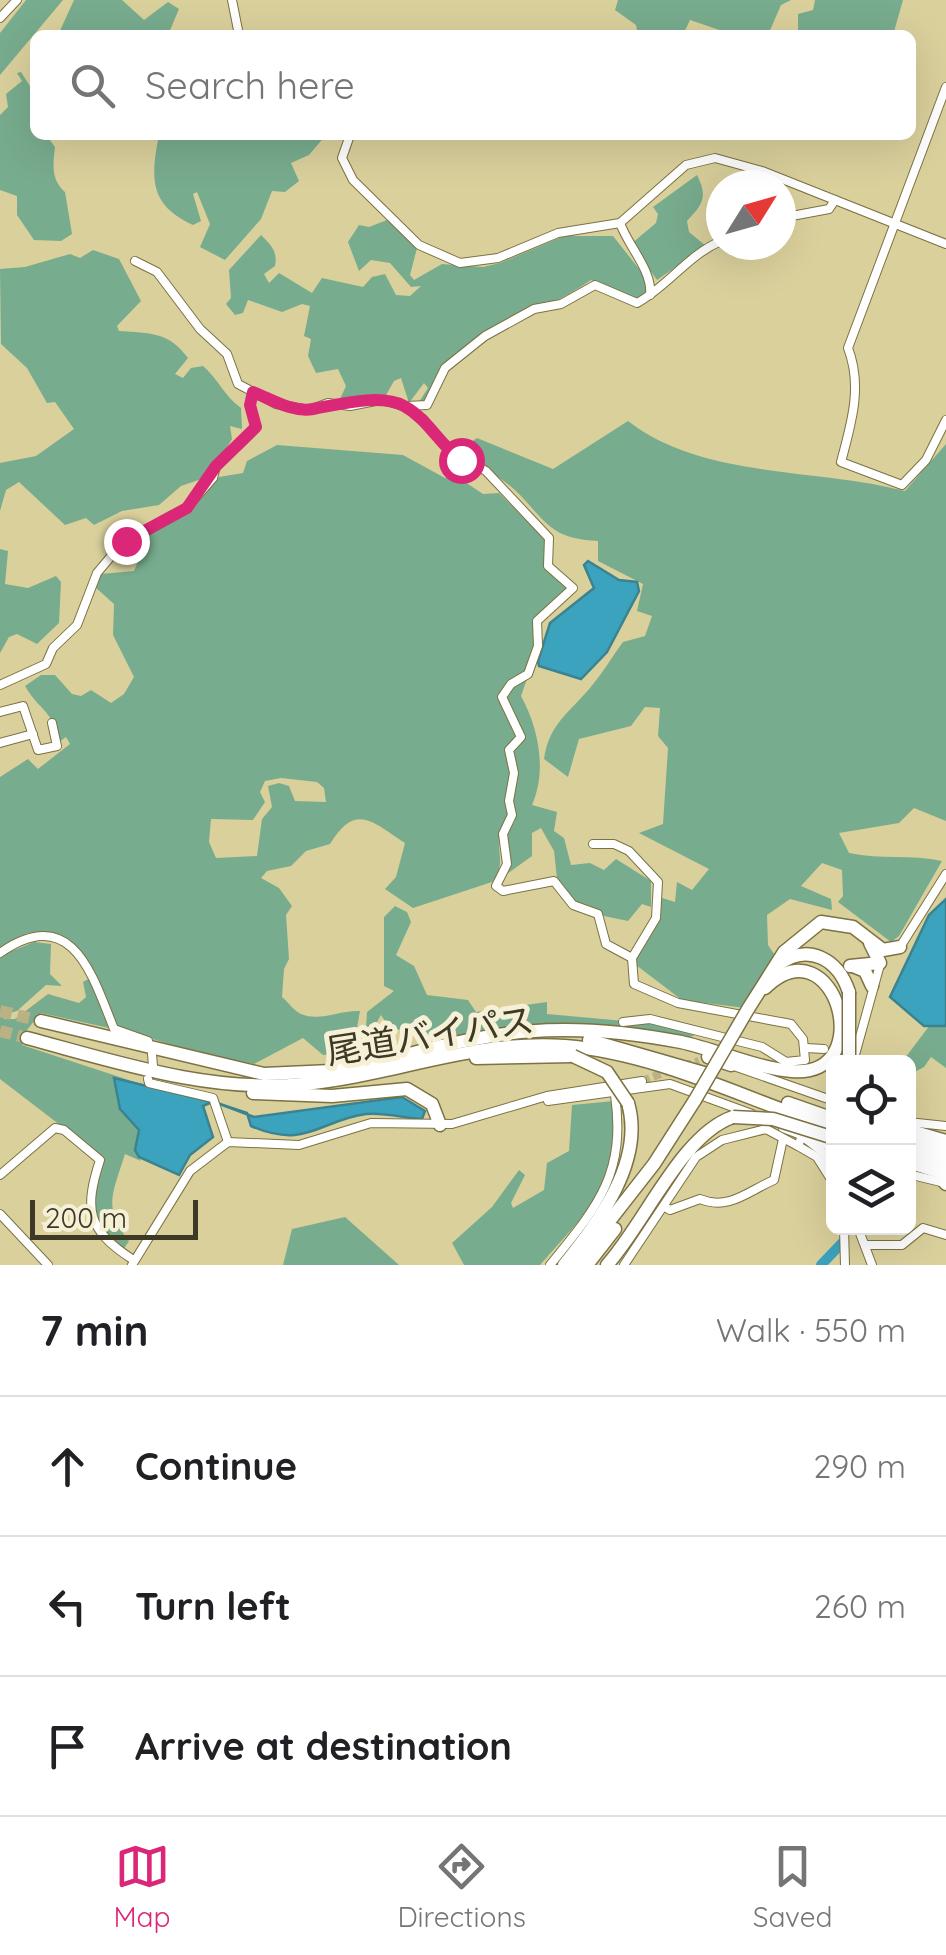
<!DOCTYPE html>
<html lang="en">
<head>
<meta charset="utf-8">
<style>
  body { margin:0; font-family:Quicksand,"Noto Sans JP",sans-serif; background:#f2f2f2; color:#202124 }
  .controls { position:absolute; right:30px; bottom:30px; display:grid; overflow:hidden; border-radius:15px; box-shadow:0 10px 40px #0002 }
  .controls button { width:90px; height:90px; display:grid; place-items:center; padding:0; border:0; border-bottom:2px solid #e0e0e0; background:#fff; color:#202124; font:50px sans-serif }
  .compass { position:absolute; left:706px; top:170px; width:90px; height:90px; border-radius:50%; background:#fff; box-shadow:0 10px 40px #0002; rotate:53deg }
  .scale { position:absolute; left:30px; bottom:25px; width:168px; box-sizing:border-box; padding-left:10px; border:5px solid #3d3924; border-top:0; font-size:28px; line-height:35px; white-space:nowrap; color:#3d3924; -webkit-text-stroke:8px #f5f0d6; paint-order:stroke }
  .stop { position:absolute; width:30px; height:30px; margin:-22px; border:8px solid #db2777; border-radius:50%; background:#fff }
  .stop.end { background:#db2777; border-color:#fff; box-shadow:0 2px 10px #0008 }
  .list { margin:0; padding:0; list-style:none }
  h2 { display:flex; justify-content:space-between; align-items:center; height:130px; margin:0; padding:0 40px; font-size:42px }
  h2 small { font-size:32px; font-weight:400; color:#757577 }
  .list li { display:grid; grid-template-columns:65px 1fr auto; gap:30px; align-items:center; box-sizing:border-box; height:140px; padding:0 40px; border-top:2px solid #e0e0e0 }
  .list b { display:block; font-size:38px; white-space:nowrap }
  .list em { font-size:32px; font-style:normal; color:#757577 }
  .icon { flex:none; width:55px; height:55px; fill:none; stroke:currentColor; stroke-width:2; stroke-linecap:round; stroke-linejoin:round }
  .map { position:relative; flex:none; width:946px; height:1265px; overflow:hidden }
  .search { position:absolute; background:#fff; box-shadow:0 10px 40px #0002; left:30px; right:30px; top:30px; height:110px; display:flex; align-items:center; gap:25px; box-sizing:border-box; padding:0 35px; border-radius:15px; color:#757577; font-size:38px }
  .sheet { height:550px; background:#fff }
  nav { display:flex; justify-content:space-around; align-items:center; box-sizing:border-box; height:140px; border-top:2px solid #e0e0e0; background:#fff; font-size:28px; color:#757577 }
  nav a { display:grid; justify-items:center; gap:5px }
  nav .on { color:#db2777 }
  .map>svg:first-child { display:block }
</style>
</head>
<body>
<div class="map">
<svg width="946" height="1265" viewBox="0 0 946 1265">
  <rect width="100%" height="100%" fill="#dad09c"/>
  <g fill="#78ac8e" fill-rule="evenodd">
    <path d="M 26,0 L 63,0 L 0,75 L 0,33 Z"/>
    <path d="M 74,0 L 122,0 L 144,20 L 168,2 L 179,9 L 168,35 L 58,35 Z"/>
    <path d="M 618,0 L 791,0 L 781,5 L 768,35 L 734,35 L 690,20 L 683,35 L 638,35 L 636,25 L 615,10 Z"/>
    <path d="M 815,0 L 903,0 L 893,35 L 798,35 L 798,14 L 813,10 Z"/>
    <path d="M 21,72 L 35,94 L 35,135 L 46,135 L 55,147 C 53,164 51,180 65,192 L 72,234 L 61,241 L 34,240 L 17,215 L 17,196 L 0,190 L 0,115 L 8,107 L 6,94 L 22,81 L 17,73 Z"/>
    <path d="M 159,135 L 326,135 L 309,155 L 291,163 L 299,181 L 285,192 L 272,191 L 261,219 L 225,260 L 200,247 L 210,224 L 197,192 L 193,194 L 201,221 L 193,225 C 150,205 150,180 159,135 Z"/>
    <path d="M 697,175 C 708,197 703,204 687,221 L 689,232 L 706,246 L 657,280 L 631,244 L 656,223 L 658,214 L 653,207 Z"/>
    <path d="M 387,220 L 417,248 L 410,275 L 414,280 L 442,264 L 483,267 L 500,263 L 564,236 L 613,236 L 647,279 L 647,292 L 636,300 L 591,280 C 546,311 491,326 449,364 C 439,374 432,392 425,405 L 419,402 L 428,388 L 424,383 L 409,403 L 401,378 L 394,381 L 385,397 L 348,403 L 340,399 L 346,386 L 338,369 L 316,373 L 308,356 L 311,339 L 304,336 L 310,306 L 302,304 L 282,312 L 248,300 L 243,313 L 235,315 L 226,304 L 231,298 L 229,270 L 261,235 C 271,245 278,251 275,266 L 264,274 L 269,283 L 279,273 L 312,293 L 322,278 L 363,287 L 372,277 L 385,274 L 396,295 L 410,296 L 421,286 L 411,287 L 390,263 L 371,260 L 359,271 L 348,242 L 359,225 L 369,227 Z"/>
    <path d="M 93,250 L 119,259 L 141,301 L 117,326 L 119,331 C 150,333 169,332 188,358 L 175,374 L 183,378 L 191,368 L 203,366 C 219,380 225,397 241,408 L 242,429 L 230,426 L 232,439 L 210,476 L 181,486 L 159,505 L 122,511 L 94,525 L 86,518 L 65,525 L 19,482 L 6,490 L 0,511 L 0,463 L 36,456 L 74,429 L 55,402 L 47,403 L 27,368 L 1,344 L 0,269 L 25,267 L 70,254 L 80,258 Z"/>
    <path d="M 628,421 C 702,479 818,468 905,491 L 946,444 L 946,821 L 914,808 L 899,823 L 839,833 L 849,853 C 881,860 911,854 942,861 L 899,936 L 891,942 L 838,902 L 843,896 L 842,870 L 822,863 L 801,886 L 831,899 L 832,910 L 790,899 L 767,915 L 768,945 L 776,957 L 745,1008 L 682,1000 L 636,965 C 638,938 662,924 659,897 L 675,902 L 677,882 L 692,890 L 709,869 L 639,833 L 663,824 L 668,748 L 658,736 L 660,708 L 645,707 L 631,726 L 579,739 L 568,777 L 544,759 C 549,724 569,713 590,688 C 602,674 612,657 623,642 L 645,636 L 652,616 L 637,611 L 643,584 L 598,561 L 598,541 C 554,539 548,525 521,496 C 504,478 478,464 456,452 L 477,438 L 553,469 Z"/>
    <path d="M 277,445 L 403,455 L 445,478 L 456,476 L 483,494 L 499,493 L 545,539 L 545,564 L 572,587 L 535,618 L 536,647 L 526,673 L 513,679 L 500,696 L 517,738 L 505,753 C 511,771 515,798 509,816 C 508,821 502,824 501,829 C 494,850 508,863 492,882 L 413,908 L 385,889 L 396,877 L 405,843 C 372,822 356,802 330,844 L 306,851 L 291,866 L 267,871 L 261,878 L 279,888 L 292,906 L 286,915 L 289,959 L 284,969 L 282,997 C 288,1002 294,1011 301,1014 C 320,1022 339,1010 360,1011 L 357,1028 L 366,1028 L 367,1012 L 394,991 L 384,986 L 384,917 L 395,906 L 407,912 L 411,922 L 396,955 L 414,966 L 427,995 L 468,1000 L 476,1012 L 547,1002 L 547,1014 L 658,1024 L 695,1035 L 687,1038 L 568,1023 L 494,1029 L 436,1042 L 404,1029 L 391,1030 L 381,1015 L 373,1029 L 378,1040 L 358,1052 L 323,1055 L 303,1038 L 254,1064 L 191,1051 L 114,1027 L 90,965 L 50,932 L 28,933 L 0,951 L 0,777 L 28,759 L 38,769 L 70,744 L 66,737 L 59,742 C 51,707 41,713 25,686 L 41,675 L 55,675 L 72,694 L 81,696 L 91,690 L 111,703 L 124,694 L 134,677 L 113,635 L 114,604 L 95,587 L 100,574 L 134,571 L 150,534 L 191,512 L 219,477 L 243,473 L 247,461 ZM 281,778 L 317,782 L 324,788 L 326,802 L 295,801 L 289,786 L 279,783 L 268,786 L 272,807 L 262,819 L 257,856 L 216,858 L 209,842 L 211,819 L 253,820 L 265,802 L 260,792 L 265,781 Z"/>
    <path d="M 0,549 L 8,551 L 5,584 L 28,588 L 56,576 L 61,582 L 59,623 L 37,644 L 17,634 L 9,637 L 0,653 Z"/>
    <path d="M 527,679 L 521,696 C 539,729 547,771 532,805 L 557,812 L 554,831 L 564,838 L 571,865 L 590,863 L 604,870 L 616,859 L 651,881 L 651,907 L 642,904 L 628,921 L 604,916 L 599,910 L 576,903 L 557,878 L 554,851 L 541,828 L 532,833 L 532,856 L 507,874 L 506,836 L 515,821 L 510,803 L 518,780 L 511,752 L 524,737 L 505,695 L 509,686 Z"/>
    <path d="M 34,942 L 51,944 L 50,974 L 62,986 L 46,985 L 17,1011 L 3,1015 L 4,1019 L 15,1019 L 48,994 L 79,1003 L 86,997 L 83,982 L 90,978 L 109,1028 L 41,1013 L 26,1031 L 22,1045 L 144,1085 L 135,1150 L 141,1161 L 125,1154 C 113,1193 102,1207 129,1241 L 123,1250 C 87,1217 91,1202 103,1158 L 0,1079 L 0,956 Z"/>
    <path d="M 930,1025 L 946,1026 L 946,1068 L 931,1057 L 924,1067 L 909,1075 L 908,1062 L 902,1062 Z"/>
    <path d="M 614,1101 C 621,1184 591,1207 540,1265 L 464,1265 L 452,1243 L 492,1207 L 519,1170 L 525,1175 L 511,1203 L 513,1208 L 544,1190 L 547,1163 L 569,1151 L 572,1105 Z"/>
    <path d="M 345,1217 L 399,1265 L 283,1265 L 292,1229 Z"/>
  </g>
  <g fill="#3ba3be" stroke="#3c8390" stroke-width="2.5">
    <path d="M 588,561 L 619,580 L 637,582 L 639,591 L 607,652 L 581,679 L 539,666 L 538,661 L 550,623 L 594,588 L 584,565 Z"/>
    <path d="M 946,899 L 946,1026 L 924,1026 L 890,997 L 929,915 Z"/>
    <path d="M 114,1078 L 212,1102 L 203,1106 L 213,1137 L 190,1155 L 179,1175 L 139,1157 L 135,1150 L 139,1130 L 120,1109 Z"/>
    <path d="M 402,1097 L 425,1111 L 422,1119 C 404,1118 384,1112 366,1114 C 320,1120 306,1150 251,1126 L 247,1113 L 217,1103 L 254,1117 Z"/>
  </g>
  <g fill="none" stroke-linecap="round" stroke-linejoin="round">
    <path stroke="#3ba3be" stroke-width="10" d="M 821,1265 L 842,1243"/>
    <g stroke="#bbb284" stroke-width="8" stroke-dasharray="8 4" stroke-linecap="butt">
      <path d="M 684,1066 L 699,1061"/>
      <path d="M 642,1081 L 671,1070"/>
    </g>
    <g stroke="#bbb284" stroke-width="12" stroke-dasharray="12 6" stroke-linecap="butt">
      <path d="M 0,1011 L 41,1021"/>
      <path d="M 0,1031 L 27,1038"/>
    </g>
    <g stroke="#7c7242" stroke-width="10">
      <g id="minor">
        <path d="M 232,0 L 239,35"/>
        <path d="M 0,18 L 17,0"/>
        <path d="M 946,87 L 848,348 C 863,387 851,424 841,462 L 902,485 L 926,460 L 946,420"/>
        <path d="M 350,135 L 342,158 L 353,180 L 419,245 L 460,263 L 498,258 L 558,233 L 620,223 L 686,165 L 715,158 L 762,171 L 946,244"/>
        <path d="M 781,218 L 829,209 L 835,200"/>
        <path d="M 620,223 C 628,246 653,271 650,295"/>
        <path d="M 135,261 L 157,272 L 200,329 L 227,354 L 238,384 L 276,404 L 309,410 L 328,403 L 350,406 L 381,400 L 404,406 L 423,419 L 450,452 L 486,471 L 549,538 L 548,566 L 573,588 L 537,621 L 538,646 L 528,674 L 511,684 L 502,697 L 521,737 L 509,750 L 514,773 L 509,801 L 512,815 L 503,834 L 507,864 L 496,886 L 503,891 L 554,881 L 573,905 L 598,914 L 606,944 L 632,958"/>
        <path d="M 407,406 L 427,405 L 445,368 L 485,336 L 534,309 L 561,304 L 595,285 L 637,303 C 667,287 688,255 721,241"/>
        <path d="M 0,685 L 46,664 L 53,648 L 77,625 L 97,573 L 118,548 L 187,508 L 213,478 L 216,466 L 256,427 L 250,405 L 253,392"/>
        <path d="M 0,712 L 23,706 L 38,750 L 57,746 L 52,723"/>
        <path d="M 0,743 L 33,734"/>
        <path d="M 593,844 L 614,844 L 629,851 L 658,882 L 656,918 L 632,958 L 634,984 L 678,1003 L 791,1024 L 803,1039 L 805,1060 L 786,1062 L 762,1047 L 650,1019 L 623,1022"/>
        <path d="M 900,947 L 946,874"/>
        <path d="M 0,953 C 72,903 92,974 114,1029 L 148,1041"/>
        <path d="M 806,1048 L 824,1049"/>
        <path d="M 152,1054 L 153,1066"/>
        <path d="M 853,1062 L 881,961"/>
        <path d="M 728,1064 L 834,1101"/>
        <path d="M 148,1079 L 149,1083 L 213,1098 L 228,1142"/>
        <path d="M 548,1101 L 670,1084 L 752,1114"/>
        <path d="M 908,1122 L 946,1126"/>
        <path d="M 783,1128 L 834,1148"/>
        <path d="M 798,1146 L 817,1157 L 834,1184"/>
        <path d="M 908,1174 L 945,1183"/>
        <path d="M 0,1175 L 55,1128 L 64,1130 L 100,1160 C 84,1209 87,1230 132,1259"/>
        <path d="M 665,1207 L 670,1210 L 700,1199 C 729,1211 748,1191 774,1180 L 783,1139"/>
        <path d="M 0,1214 L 48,1265"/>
        <path d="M 844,1228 L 845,1265"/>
        <path d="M 858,1228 L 872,1265"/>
        <path d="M 865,1245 L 902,1245 L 923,1228 L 946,1235"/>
        <path d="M 132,1265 L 190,1171 L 228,1142 L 299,1145 L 371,1123 L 452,1124 L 547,1096 L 642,1081"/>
        <path d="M 550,1265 C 598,1206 626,1174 615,1095"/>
        <path d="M 624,1265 L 696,1157 L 722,1140 L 766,1129 L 798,1146 L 802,1136 L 824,1153 L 834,1174"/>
      </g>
    </g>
    <g stroke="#7c7242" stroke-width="15">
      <g id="highway">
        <path d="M 779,964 C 809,943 838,959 849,992"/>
        <path d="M 850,966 L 880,963 L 870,943"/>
        <path d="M 853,966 L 865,971 L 872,986"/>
        <path d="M 748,1009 L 784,952 L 821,922 L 853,927 L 883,950 L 900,947"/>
        <path d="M 41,1021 L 264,1074 L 331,1071 L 386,1061"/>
        <path d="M 27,1038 C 117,1062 209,1093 303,1084 C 392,1076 475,1039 565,1046 C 658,1053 746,1100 834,1128"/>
        <path d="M 589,1040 L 704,1073"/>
        <path d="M 708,1057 L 731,1065"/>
        <path d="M 476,1058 L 573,1056"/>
        <path d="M 380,1062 C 495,1030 562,1019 681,1042 C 718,1050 755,1068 792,1071 C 880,1079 835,920 765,988"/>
        <path d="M 253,1093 L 332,1096 L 407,1089 L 432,1104 L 440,1125"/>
        <path d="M 788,1103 L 834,1119"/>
        <path d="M 908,1130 L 946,1141"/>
        <path d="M 908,1142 L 946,1152"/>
        <path d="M 908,1151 L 946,1162"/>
        <path d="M 908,1162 L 946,1174"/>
        <path d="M 945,1183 L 946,1184"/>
        <path d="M 564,1265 C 598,1222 645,1162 628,1103"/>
        <path d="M 575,1265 L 654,1164 L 695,1100"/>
        <path d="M 587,1265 L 615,1229"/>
        <path d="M 607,1265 C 645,1223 682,1134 733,1117"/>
      </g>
    </g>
    <use href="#minor" stroke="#fff" stroke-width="8"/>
    <use href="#highway" stroke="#fff" stroke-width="12"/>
    <g stroke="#7c7242" stroke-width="15" stroke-linecap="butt">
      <g id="highway-bridge">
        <path d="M 573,1056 L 607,1072 L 628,1103"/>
        <path d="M 849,1062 L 849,992"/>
        <path d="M 695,1100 L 748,1009"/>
        <path d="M 733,1117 L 773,1119 L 834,1138"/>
      </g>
    </g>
    <use href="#highway-bridge" stroke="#fff" stroke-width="12"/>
  </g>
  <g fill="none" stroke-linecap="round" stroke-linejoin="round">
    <path stroke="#db2777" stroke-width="12" d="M 126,541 L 187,508 L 216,466 L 256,427 L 250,405 L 253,392 C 271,399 293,413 313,409 C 337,405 380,393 404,406 C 428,419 439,444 461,460"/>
  </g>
  <g text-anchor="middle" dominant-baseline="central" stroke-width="10" stroke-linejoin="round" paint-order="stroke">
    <g font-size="35" fill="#3d3924" stroke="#f5f0d6">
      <text transform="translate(430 1035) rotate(-9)">尾道バイパス</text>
    </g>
  </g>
</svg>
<div class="controls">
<button><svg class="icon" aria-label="locate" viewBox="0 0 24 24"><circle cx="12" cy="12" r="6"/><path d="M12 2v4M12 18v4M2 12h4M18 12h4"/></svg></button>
<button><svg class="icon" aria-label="layers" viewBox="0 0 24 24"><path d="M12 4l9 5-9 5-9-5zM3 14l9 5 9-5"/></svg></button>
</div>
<svg class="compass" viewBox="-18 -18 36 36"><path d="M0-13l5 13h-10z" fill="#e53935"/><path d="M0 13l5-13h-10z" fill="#757577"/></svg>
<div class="scale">200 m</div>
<div class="stop" style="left:461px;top:460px"></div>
<div class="stop end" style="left:126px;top:541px"></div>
<div class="search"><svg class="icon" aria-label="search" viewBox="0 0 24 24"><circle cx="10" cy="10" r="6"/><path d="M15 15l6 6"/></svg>Search here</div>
</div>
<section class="sheet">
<h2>7 min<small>Walk · 550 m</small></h2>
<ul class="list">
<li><svg class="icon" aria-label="ahead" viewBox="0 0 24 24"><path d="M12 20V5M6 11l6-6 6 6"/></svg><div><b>Continue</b></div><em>290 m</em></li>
<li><svg class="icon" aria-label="left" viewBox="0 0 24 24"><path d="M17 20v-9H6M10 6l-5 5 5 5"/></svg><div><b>Turn left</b></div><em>260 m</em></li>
<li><svg class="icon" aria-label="arrive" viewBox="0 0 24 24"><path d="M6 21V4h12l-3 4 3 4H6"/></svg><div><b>Arrive at destination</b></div></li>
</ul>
</section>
<nav>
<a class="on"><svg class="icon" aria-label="map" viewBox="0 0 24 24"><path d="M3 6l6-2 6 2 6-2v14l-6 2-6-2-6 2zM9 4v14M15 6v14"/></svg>Map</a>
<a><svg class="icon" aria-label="directions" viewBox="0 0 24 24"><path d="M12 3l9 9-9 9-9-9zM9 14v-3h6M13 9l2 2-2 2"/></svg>Directions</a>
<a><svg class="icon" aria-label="saved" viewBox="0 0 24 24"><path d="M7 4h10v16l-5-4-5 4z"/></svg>Saved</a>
</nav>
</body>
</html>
